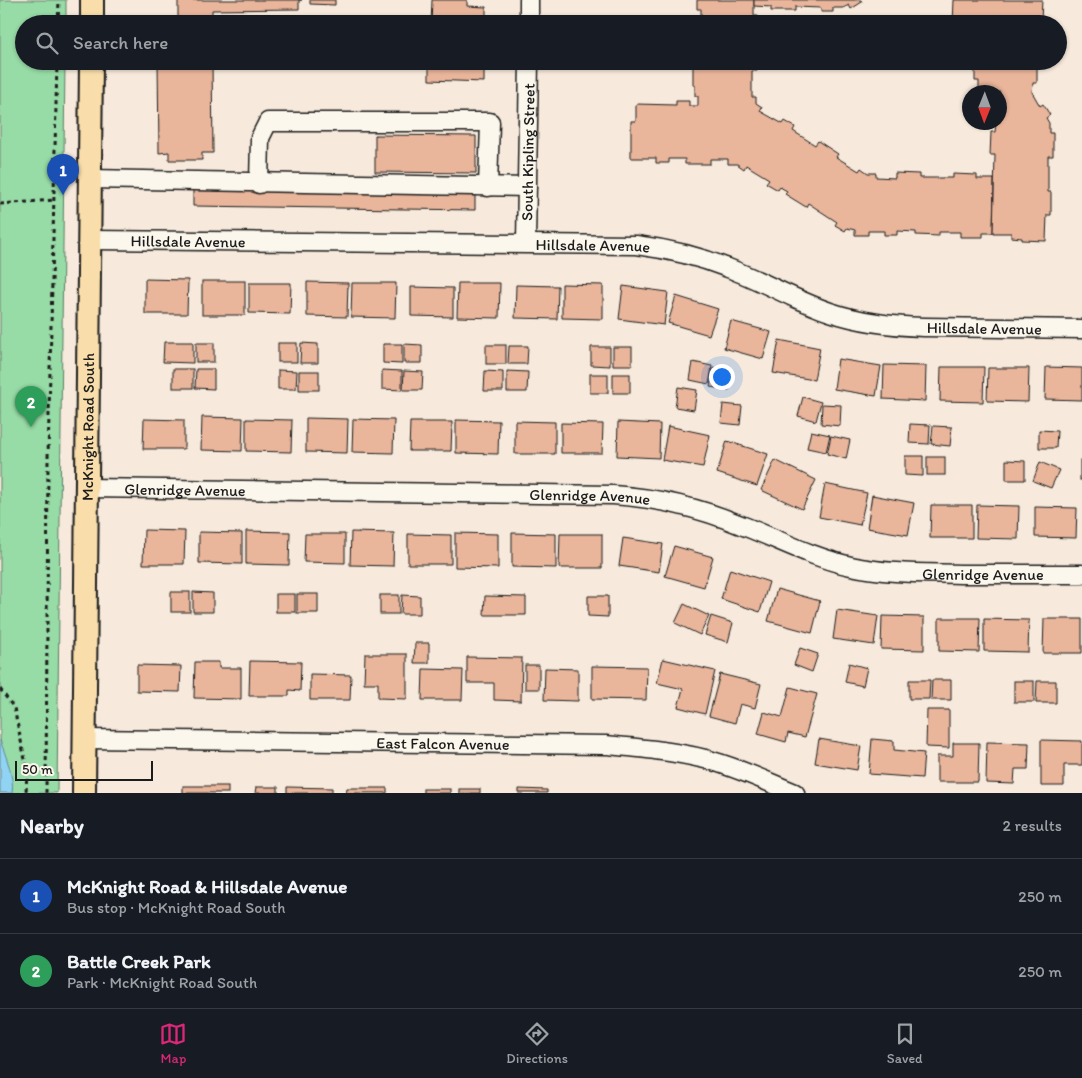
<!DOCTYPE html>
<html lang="en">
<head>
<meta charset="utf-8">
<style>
  body { margin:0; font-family:Itim,sans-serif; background:#242831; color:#f1f3f6 }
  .compass { position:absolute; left:962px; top:85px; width:45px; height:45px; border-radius:50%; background:#171b24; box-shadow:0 1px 4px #0004; rotate:181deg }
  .scale { position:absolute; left:15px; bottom:12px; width:138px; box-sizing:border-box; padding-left:5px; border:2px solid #1c1c1c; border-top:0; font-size:14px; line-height:18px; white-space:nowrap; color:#1c1c1c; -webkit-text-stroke:4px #fbf7ec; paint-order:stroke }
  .you { position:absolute; left:721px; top:376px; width:18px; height:18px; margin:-12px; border:4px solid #fff; border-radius:50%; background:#1a73e8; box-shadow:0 0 0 8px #1a73e833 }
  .badge { display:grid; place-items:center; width:32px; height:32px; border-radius:50%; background:#db2777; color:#fff; font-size:16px; font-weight:700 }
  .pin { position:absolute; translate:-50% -41px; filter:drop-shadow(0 1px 2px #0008) }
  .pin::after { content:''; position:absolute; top:26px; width:18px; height:15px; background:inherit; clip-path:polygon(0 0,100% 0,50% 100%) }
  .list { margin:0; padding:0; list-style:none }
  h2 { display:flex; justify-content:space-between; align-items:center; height:65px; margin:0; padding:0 20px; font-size:21px }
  h2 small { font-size:16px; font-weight:400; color:#9ea1a6 }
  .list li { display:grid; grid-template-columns:32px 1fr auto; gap:15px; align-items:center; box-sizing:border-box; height:75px; padding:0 20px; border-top:1px solid #363941 }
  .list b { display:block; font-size:19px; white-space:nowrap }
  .list p { margin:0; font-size:16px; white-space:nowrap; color:#9ea1a6 }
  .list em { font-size:16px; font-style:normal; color:#9ea1a6 }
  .icon { flex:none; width:28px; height:28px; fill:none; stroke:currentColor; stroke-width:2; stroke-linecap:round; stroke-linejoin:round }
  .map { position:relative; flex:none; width:1082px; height:793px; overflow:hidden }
  .search { position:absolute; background:#171b24; box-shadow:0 1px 4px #0004; left:15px; right:15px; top:15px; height:55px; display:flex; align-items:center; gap:12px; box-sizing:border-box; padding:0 18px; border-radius:28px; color:#9ea1a6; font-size:19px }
  .sheet { height:215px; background:#171b24 }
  nav { display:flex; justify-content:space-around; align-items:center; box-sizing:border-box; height:70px; border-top:1px solid #363941; background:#171b24; font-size:14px; color:#9ea1a6 }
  nav a { display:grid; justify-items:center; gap:2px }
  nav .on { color:#db2777 }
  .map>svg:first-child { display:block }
</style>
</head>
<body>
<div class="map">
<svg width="1082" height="793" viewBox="0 0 1082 793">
  <rect width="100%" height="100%" fill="#f7eadc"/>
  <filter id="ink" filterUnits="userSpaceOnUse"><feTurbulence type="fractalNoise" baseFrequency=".02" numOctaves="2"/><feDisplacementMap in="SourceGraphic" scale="10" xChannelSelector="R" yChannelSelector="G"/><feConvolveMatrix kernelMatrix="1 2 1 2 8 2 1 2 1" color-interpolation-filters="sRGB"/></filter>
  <g filter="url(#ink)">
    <path fill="#97dba6" stroke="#5a7c61" d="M 0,0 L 66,0 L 66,24 L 24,24 L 24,61 L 65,61 L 57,793 L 0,793 Z"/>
    <path fill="#91d3f3" stroke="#628a9d" d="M 0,740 C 5,754 15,778 12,793 L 0,793 Z"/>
    <g fill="#e9b59b" stroke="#1c1c1c">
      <path d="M 178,0 L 302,0 L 299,0 L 299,9 L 212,10 L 212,24 L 158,24 L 158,19 L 178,18 Z"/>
      <path d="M 310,0 L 335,0 L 335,5 L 310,4 Z"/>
      <path d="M 432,0 L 467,0 L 467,6 L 486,7 L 486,24 L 431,24 Z"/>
      <path d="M 697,0 L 754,0 L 754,16 L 758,16 L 758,24 L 701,24 L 701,9 L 697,9 Z"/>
      <path d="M 754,0 L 861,0 L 862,2 L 851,9 L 849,5 L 843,8 L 833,8 L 833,12 L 821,12 L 821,8 L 795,7 L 795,11 L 771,11 L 771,7 L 754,6 Z"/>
      <path d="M 954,0 L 1042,0 L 1041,21 L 1038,21 L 1038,24 L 953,24 Z"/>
      <path d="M 158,61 L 212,61 L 213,153 L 202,153 L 202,160 L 169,160 L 169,152 L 159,153 Z"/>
      <path d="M 429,61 L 484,61 L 484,82 L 429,80 Z"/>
      <path d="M 699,61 L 757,61 L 757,71 L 752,71 L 752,97 L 756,97 L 756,103 L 762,107 L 760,111 L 783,124 L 785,121 L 795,127 L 793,131 L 815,145 L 818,141 L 838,154 L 836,157 L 859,171 L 861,168 L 868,173 L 876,173 L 876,177 L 895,178 L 895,173 L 919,174 L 919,178 L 953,178 L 953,174 L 977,175 L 977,179 L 994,179 L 993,233 L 983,233 L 983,237 L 960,237 L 960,232 L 939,232 L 939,236 L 916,235 L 916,232 L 897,231 L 897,235 L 884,235 L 884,231 L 868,231 L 868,235 L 855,235 L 855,230 L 847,228 L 845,231 L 835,225 L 837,222 L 808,203 L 806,207 L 785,194 L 787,191 L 780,187 L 778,190 L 766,183 L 769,179 L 746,165 L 744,169 L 737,164 L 728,164 L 728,159 L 710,159 L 710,164 L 685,164 L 685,159 L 669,159 L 669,163 L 656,163 L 656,158 L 631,158 L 631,121 L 636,121 L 636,104 L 676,105 L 676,101 L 689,101 L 689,106 L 698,106 L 698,96 L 695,96 L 695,85 L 693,85 L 693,63 L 699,63 Z"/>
      <path d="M 975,61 L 1037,61 L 1037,83 L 1033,83 L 1032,92 L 1040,106 L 1043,104 L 1050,115 L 1046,118 L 1049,123 L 1049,133 L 1053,133 L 1053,156 L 1048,156 L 1048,192 L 1051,192 L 1051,215 L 1047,215 L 1046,241 L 1022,240 L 1022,238 L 1011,237 L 1011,233 L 993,233 L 995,155 L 990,155 L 991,132 L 995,132 L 996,122 L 1000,122 L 1000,92 L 979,92 L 979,81 L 975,81 Z"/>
      <path d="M 375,135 L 476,136 L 476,173 L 375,172 Z"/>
      <path d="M 193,188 L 475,192 L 475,210 L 193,206 Z"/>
      <path d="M 145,279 L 188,280 L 187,314 L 145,314 Z"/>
      <rect x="202" y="281" width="43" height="34"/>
      <path d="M 307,282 L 348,283 L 347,317 L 307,316 Z"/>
      <path d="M 249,283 L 291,283 L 290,314 L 249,313 Z"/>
      <path d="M 352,283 L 396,283 L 395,318 L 351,317 Z"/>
      <path d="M 458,283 L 500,283 L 499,318 L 457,317 Z"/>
      <path d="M 562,284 L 603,285 L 603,319 L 562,318 Z"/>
      <path d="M 516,285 L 558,286 L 557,319 L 515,318 Z"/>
      <path d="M 623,286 L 668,292 L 664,325 L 619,319 Z"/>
      <path d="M 411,287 L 453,288 L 453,317 L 411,316 Z"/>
      <path d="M 676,296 L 718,309 L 709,335 L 668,323 Z"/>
      <path d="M 731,321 L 771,332 L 763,359 L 724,348 Z"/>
      <path d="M 779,340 L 820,348 L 814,380 L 773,373 Z"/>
      <path d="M 164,342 L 193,342 L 193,363 L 163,362 Z"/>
      <rect x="196" y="343" width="18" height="19"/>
      <rect x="278" y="343" width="19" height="19"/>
      <path d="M 301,343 L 318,344 L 318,363 L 300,363 Z"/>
      <path d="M 383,344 L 402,344 L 402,364 L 383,363 Z"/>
      <path d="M 404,344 L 422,345 L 422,363 L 404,363 Z"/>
      <rect x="486" y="345" width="20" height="19"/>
      <path d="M 509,346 L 528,346 L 527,364 L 508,364 Z"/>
      <path d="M 591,347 L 610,347 L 610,366 L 591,365 Z"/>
      <rect x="613" y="347" width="19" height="18"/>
      <path d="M 838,359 L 881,366 L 876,396 L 834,389 Z"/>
      <path d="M 693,362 L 712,366 L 709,384 L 690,380 Z"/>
      <path d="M 884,365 L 926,366 L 925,401 L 883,399 Z"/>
      <path d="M 941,367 L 984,367 L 983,402 L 940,401 Z"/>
      <path d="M 1046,367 L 1082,368 L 1082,400 L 1045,399 Z"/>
      <path d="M 713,368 L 732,371 L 729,390 L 710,387 Z"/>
      <path d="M 988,368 L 1029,368 L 1028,402 L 987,401 Z"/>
      <rect x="173" y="369" width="20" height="19"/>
      <path d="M 196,369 L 214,369 L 214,389 L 195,388 Z"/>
      <path d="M 278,370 L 297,371 L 296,389 L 278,389 Z"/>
      <path d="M 382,370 L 402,371 L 402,390 L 382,389 Z"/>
      <rect x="299" y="371" width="20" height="19"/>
      <path d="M 404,371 L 423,372 L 422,390 L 403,390 Z"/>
      <path d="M 485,371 L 503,372 L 503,391 L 484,391 Z"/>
      <path d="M 507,371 L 528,372 L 527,392 L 507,392 Z"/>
      <rect x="590" y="374" width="18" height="19"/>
      <rect x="613" y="374" width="17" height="19"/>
      <path d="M 678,387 L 697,390 L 694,410 L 675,407 Z"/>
      <path d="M 803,397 L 821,402 L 816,421 L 798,416 Z"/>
      <path d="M 723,404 L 742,406 L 740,425 L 721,423 Z"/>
      <path d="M 822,404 L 841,405 L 840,426 L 821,424 Z"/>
      <path d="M 202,417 L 243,418 L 242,451 L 201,450 Z"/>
      <path d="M 306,418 L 348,419 L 347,453 L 306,452 Z"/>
      <path d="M 144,419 L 184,420 L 184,449 L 143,449 Z"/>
      <path d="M 246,419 L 292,420 L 291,452 L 246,451 Z"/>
      <path d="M 353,419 L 394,420 L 393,453 L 352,452 Z"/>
      <path d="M 456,420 L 499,421 L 498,454 L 456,453 Z"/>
      <path d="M 515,421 L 555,422 L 555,454 L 515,454 Z"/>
      <path d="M 410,422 L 452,422 L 451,451 L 409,451 Z"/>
      <path d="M 618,422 L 660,424 L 659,458 L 617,456 Z"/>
      <path d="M 561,423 L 603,424 L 602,453 L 561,453 Z"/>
      <path d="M 910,424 L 930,425 L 929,444 L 909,443 Z"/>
      <path d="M 668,426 L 710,435 L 703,467 L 662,460 Z"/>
      <path d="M 933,426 L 952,427 L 950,446 L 931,444 Z"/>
      <path d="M 1039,430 L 1057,431 L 1056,448 L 1039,448 Z"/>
      <path d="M 811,431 L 830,435 L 826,452 L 807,448 Z"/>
      <path d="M 831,436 L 850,440 L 846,459 L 827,454 Z"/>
      <path d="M 727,441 L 768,454 L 757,486 L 717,473 Z"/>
      <path d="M 905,456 L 923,456 L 923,476 L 905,475 Z"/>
      <rect x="927" y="457" width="18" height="18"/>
      <path d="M 775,460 L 816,480 L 802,509 L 761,490 Z"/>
      <path d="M 1006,460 L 1025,461 L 1025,480 L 1006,480 Z"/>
      <rect x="1080" y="460" width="2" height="20"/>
      <path d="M 1040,462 L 1059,470 L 1051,488 L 1033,481 Z"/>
      <path d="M 825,484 L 867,493 L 860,525 L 819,517 Z"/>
      <path d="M 872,495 L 914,503 L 908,535 L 867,528 Z"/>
      <path d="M 931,505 L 972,505 L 972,538 L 930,538 Z"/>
      <path d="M 977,505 L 1019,506 L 1018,539 L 976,538 Z"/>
      <path d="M 1035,507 L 1077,508 L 1076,538 L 1035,537 Z"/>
      <path d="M 144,530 L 185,531 L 184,564 L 143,564 Z"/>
      <path d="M 246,531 L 290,532 L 289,565 L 246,564 Z"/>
      <path d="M 199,532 L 242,533 L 242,564 L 199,563 Z"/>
      <path d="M 351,532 L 394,533 L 393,566 L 350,565 Z"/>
      <path d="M 455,533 L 498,534 L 498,568 L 455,567 Z"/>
      <path d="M 512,533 L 556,534 L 556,568 L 512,567 Z"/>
      <path d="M 305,534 L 345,534 L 345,563 L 304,562 Z"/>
      <path d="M 408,534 L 451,535 L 451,564 L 408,564 Z"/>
      <path d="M 560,534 L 602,534 L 602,568 L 559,568 Z"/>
      <path d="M 623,538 L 663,544 L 659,572 L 619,566 Z"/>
      <path d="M 674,546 L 713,557 L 704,587 L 665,576 Z"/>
      <path d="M 730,569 L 769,582 L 760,612 L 721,599 Z"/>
      <path d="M 777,589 L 820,601 L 812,633 L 768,621 Z"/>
      <rect x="171" y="592" width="19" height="20"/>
      <path d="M 193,592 L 213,593 L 213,612 L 193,612 Z"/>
      <rect x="276" y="594" width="19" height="18"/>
      <rect x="297" y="594" width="21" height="19"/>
      <rect x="380" y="595" width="19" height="19"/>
      <path d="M 402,595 L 420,596 L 420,614 L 401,614 Z"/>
      <path d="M 485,596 L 526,597 L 526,615 L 484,615 Z"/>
      <path d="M 588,596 L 608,596 L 608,617 L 588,616 Z"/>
      <path d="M 684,604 L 709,616 L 700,635 L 675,623 Z"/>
      <path d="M 837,610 L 878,616 L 874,645 L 833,639 Z"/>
      <path d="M 711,616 L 733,623 L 728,642 L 705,635 Z"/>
      <path d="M 882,616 L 924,617 L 924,650 L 881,649 Z"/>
      <path d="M 939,618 L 980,618 L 979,652 L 939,651 Z"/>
      <path d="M 984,619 L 1029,620 L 1028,652 L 984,651 Z"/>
      <path d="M 1044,619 L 1082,619 L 1082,653 L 1043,653 Z"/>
      <path d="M 415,643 L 429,643 L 429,663 L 414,663 Z"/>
      <path d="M 800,648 L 818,654 L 812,672 L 794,665 Z"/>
      <path d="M 365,654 L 407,654 L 407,699 L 378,698 L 378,683 L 364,683 Z"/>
      <path d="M 467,657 L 522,658 L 521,701 L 494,700 L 494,683 L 467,683 Z"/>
      <path d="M 663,659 L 715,671 L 705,714 L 678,707 L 683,689 L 657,683 Z"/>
      <path d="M 250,661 L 301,662 L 300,691 L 289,690 L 289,696 L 249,696 Z"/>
      <path d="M 195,662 L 219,662 L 219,668 L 241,668 L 241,699 L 194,698 Z"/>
      <path d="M 849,663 L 867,668 L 863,686 L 845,682 Z"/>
      <path d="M 137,665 L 181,666 L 180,692 L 137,691 Z"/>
      <rect x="525" y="665" width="14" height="24"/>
      <path d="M 592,666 L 647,667 L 646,700 L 592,699 Z"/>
      <path d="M 545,668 L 578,669 L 578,701 L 544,700 Z"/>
      <path d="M 423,669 L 463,670 L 462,700 L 422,700 Z"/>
      <path d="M 310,674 L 351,675 L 350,700 L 310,700 Z"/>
      <path d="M 720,674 L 761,684 L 755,708 L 740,704 L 735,723 L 709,716 Z"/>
      <path d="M 909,680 L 930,680 L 929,699 L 909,699 Z"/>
      <path d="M 932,680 L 951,680 L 951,700 L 931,700 Z"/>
      <rect x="1014" y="681" width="20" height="21"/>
      <path d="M 1037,681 L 1056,681 L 1056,703 L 1036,703 Z"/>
      <path d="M 790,687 L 817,694 L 805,737 L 788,733 L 786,742 L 758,734 L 764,712 L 782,717 Z"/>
      <path d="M 927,710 L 949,710 L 949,748 L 926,747 Z"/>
      <path d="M 819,739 L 861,746 L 857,770 L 815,763 Z"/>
      <path d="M 872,739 L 894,741 L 894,750 L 924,753 L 922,778 L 869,774 Z"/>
      <path d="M 1041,740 L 1082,741 L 1082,765 L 1064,765 L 1064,786 L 1041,786 Z"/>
      <path d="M 987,742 L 1029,743 L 1028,769 L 1015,769 L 1014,784 L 986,783 Z"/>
      <path d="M 953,743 L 979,743 L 978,782 L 937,782 L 937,756 L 953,756 Z"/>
      <rect x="183" y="786" width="45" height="7"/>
      <path d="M 256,787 L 278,787 L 278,793 L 255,793 Z"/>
      <path d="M 287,787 L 332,788 L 332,793 L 287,793 Z"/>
      <path d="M 347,788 L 387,788 L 387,793 L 346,793 Z"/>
      <rect x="423" y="789" width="27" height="4"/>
      <rect x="459" y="789" width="21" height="4"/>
      <path d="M 519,789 L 547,790 L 547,793 L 519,793 Z"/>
    </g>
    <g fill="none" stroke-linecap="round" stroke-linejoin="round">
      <g stroke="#1c1c1c" stroke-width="21">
        <g id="minor">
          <path d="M 529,24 L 529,0"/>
          <path d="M 90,179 L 527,187"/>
          <path d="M 259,184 L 260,138 L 268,122 L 490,122 L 488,187"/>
          <path id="s1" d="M 89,240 L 636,245 C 668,249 698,256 728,268 C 763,281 794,300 830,312 C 860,322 892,326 924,327 L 1082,329"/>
          <path id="s2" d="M 526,243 L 529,61"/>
          <path id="s3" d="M 86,488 L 613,495 C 658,498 700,508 741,525 C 778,539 813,558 851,566 C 887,574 924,573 961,574 C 1001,574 1042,574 1082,574"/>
          <path id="s4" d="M 84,739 L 606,745 C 639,748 673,751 705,759 C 737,767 765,781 795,793"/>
        </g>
      </g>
      <g stroke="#1c1c1c" stroke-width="26">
        <g id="major">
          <path d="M 92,24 L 92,0"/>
          <path id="s5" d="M 84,793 L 91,61"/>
        </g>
      </g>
      <g stroke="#1c1c1c" stroke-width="3" stroke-dasharray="4 4" stroke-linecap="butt">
        <path d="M 58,24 L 59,0"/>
        <path d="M 0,204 L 54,200"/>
        <path d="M 0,689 L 14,708 L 27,769 L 26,793"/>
        <path d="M 46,793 L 48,458 L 57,61"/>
      </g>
      <use href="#minor" stroke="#fbf7ec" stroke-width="18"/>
      <use href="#major" stroke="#f9deab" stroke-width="22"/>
    </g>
  </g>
  <g text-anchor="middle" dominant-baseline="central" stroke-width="5" stroke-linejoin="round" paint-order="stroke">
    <g font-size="16" fill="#1c1c1c" stroke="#fbf7ec">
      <text stroke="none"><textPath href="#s2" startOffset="91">South Kipling Street</textPath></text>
      <text stroke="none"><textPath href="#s1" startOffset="99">Hillsdale Avenue</textPath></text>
      <text stroke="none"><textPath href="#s1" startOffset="504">Hillsdale Avenue</textPath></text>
      <text stroke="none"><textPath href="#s1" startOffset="909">Hillsdale Avenue</textPath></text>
      <text stroke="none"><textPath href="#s5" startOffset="366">McKnight Road South</textPath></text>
      <text stroke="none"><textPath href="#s3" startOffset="99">Glenridge Avenue</textPath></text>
      <text stroke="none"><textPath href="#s3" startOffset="504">Glenridge Avenue</textPath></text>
      <text stroke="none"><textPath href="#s3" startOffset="909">Glenridge Avenue</textPath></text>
      <text stroke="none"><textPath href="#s4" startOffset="359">East Falcon Avenue</textPath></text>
    </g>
  </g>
</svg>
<svg class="compass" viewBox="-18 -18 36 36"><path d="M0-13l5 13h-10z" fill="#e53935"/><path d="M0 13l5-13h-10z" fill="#9ea1a6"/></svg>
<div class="scale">50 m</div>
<div class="you"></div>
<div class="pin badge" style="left:63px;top:195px;background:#1a4fb4">1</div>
<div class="pin badge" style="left:31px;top:427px;background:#2e9e5b">2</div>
<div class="search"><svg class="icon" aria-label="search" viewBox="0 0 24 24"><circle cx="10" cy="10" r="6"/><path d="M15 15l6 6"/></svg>Search here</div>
</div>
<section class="sheet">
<h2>Nearby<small>2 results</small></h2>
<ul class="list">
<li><span class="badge" style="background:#1a4fb4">1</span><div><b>McKnight Road &amp; Hillsdale Avenue</b><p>Bus stop · McKnight Road South</p></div><em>250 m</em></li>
<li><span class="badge" style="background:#2e9e5b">2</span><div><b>Battle Creek Park</b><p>Park · McKnight Road South</p></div><em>250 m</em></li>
</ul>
</section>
<nav>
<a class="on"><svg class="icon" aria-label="map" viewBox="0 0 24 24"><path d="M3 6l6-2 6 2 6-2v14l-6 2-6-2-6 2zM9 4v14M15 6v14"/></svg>Map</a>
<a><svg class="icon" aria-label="directions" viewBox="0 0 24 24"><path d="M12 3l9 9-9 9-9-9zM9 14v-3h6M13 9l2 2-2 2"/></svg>Directions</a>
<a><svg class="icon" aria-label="saved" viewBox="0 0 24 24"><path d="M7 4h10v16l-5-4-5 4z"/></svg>Saved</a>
</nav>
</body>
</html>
